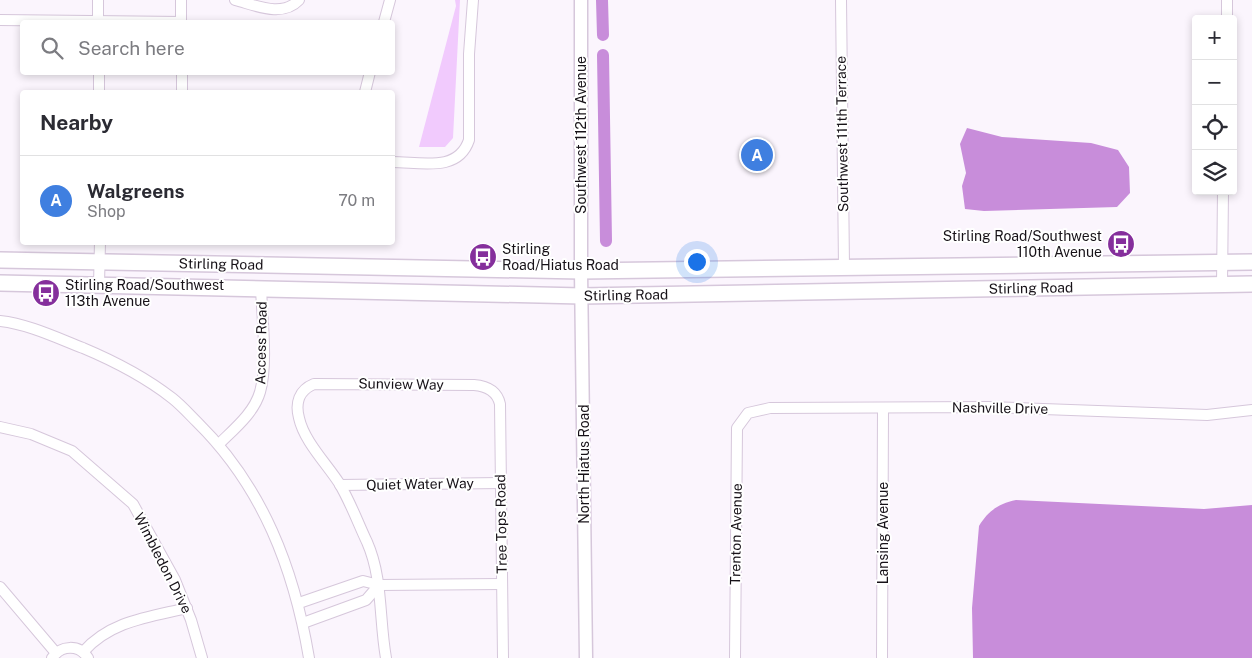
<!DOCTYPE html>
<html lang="en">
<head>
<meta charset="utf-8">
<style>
  body { margin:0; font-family:"Public Sans",sans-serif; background:#f7f7f7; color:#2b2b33 }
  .controls { position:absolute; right:15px; top:15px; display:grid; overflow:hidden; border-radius:5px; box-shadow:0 2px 8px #0003 }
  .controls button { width:45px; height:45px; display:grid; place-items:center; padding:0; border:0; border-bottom:1px solid #e1e1e2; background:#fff; color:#2b2b33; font:25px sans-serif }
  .you { position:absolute; left:696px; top:261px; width:18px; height:18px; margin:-12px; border:4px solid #fff; border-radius:50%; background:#1a73e8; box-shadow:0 0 0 8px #1a73e833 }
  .badge { display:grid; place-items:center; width:32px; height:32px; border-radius:50%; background:#1a73e8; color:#fff; font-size:16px; font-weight:700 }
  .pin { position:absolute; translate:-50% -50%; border:2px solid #fff; box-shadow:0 1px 5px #0006 }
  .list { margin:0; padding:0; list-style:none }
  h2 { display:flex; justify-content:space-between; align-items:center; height:65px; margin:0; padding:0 20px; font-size:21px }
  h2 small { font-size:16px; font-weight:400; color:#7c7c81 }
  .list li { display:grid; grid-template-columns:32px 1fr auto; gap:15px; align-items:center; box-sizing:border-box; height:90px; padding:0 20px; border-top:1px solid #e1e1e2 }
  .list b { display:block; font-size:19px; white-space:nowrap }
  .list p { margin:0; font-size:16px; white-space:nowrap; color:#7c7c81 }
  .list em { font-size:16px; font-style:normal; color:#7c7c81 }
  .icon { flex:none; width:28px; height:28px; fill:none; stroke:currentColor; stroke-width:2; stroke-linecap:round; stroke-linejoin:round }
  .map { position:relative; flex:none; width:1252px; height:658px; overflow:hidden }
  .search { position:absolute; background:#fff; box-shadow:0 2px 8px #0003; left:20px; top:20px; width:375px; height:55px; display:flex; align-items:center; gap:12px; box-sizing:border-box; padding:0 18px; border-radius:5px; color:#7c7c81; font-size:19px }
  .panel { position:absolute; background:#fff; box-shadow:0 2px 8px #0003; left:20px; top:90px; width:375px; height:155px; border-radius:5px }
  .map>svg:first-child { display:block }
</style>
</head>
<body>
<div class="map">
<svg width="1252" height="658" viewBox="0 0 1252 658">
  <rect width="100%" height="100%" fill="#fbf5fd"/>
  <path fill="#f1cafd" d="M 455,0 L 460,0 L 453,138 L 445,147 L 419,147 L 456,6 Z"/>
  <g fill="#c88dda">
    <path d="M 967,128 L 1002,137 L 1091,143 L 1118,150 L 1129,167 L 1130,193 L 1117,207 L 984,211 L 965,209 L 962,186 L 966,173 L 960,144 Z"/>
    <path d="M 1016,500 L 1204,509 L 1252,505 L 1252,658 L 973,658 L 972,608 L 979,526 C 988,511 998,504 1016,500 Z"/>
  </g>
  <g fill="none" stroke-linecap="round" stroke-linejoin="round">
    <g stroke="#c88dda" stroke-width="12">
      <path d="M 602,0 L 603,35"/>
      <path d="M 603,55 L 606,241"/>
    </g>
    <g stroke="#d6c7db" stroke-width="12">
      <g id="minor">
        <path d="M 98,0 L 98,22"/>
        <path d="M 181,0 L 181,22"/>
        <path d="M 235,0 C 255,5 282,18 299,0"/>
        <path d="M 841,0 L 844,267"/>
        <path d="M 1227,19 L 1227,0"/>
        <path d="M 0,20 L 181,22"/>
        <path d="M 384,22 L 390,0"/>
        <path d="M 99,72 L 99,92"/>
        <path d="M 182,72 L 182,92"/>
        <path d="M 365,92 L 370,72"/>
        <path d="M 392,162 C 420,162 458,173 469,140 L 469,54 L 473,0"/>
        <path d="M 99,285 L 100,242"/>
        <path d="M 1222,285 L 1223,191"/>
        <path d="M 0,321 C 28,324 57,338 83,348 C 114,361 145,377 172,398 C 181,405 189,414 197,422 C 263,487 294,569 309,658"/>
        <path d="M 0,427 L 31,434 L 72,451 L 133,504 L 175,580 L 191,620 L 202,658"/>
        <path d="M 219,444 C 234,429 254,413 260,392 C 268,365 262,317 261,288"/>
        <path d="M 340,485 L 501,483"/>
        <path d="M 0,587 L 56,653"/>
        <path d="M 299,603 L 363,581 L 379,585 L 502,584"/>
        <path d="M 303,623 L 366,600 L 379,585"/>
        <path d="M 83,652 C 110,621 149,617 187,608"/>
        <path d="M 52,658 C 61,645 79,644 88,658"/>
        <path d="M 386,658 C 379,619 383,578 367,542 C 358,523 350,501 339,483 C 326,463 304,441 299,418 C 295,403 299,390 314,384 L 474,385 C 487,386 497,391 500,404 L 503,658"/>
        <path d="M 735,658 L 737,428 L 748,413 L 770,408 L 988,407 L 1207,415 L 1252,410"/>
        <path d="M 882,658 L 883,408"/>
      </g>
    </g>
    <g stroke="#d6c7db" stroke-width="15">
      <path id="tertiary" d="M 581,0 L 581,271 L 586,658"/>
    </g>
    <g stroke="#d6c7db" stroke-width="18">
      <g id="primary">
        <path d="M 0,260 L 581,271 L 1252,262"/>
        <path d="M 0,283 L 582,296 L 1252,284"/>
      </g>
    </g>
    <use href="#minor" stroke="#fff" stroke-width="10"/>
    <use href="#tertiary" stroke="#fff" stroke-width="12"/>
    <use href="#primary" stroke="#fff" stroke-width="15"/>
  </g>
  <defs>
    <g id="bus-disc" transform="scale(1.4375)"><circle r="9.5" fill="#852f9c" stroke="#fff"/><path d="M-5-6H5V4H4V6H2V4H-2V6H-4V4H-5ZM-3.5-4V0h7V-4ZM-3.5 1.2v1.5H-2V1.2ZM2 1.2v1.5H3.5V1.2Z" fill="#fff"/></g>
  </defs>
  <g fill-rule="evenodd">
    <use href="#bus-disc" x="1121" y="244"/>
    <use href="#bus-disc" x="483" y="257"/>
    <use href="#bus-disc" x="46" y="293"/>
  </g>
  <g text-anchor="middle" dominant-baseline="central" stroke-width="4" stroke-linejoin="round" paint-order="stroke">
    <g font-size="14" fill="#171218" stroke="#fff">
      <text transform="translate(842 134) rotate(-91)">Southwest 111th Terrace</text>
      <text transform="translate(581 135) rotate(-90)">Southwest 112th Avenue</text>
      <text transform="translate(221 264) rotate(1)">Stirling Road</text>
      <text transform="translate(1031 288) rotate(-1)">Stirling Road</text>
      <text transform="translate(626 295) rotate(-1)">Stirling Road</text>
      <text transform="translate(261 343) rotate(-89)">Access Road</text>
      <text transform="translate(401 384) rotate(1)">Sunview Way</text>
      <text transform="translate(1000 408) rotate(1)">Nashville Drive</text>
      <text transform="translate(584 464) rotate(-90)">North Hiatus Road</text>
      <text transform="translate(420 484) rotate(-1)">Quiet Water Way</text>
      <text transform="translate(501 524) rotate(-91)">Tree Tops Road</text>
      <text transform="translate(883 533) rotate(-90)">Lansing Avenue</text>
      <text transform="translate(736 534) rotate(-89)">Trenton Avenue</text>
      <text transform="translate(163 563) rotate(63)">Wimbledon Drive</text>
    </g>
    <g font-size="14" fill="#171218" stroke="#fff" text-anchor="start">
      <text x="1102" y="236" text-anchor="end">Stirling Road/Southwest<tspan x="1102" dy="16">110th Avenue</tspan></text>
      <text x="502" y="249">Stirling<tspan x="502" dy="16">Road/Hiatus Road</tspan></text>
      <text x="65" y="285">Stirling Road/Southwest<tspan x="65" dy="16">113th Avenue</tspan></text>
    </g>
  </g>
</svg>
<div class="controls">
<button>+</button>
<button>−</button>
<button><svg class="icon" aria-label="locate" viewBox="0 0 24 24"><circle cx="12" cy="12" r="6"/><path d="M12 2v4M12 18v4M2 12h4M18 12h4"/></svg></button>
<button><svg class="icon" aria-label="layers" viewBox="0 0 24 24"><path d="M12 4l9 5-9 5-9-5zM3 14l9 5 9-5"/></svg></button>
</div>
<div class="you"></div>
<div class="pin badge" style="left:757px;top:155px;background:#3f7fe0">A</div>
<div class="search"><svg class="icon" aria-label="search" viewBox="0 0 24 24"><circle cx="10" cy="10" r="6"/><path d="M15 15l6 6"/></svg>Search here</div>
<section class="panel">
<h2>Nearby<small></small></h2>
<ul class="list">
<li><span class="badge" style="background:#3f7fe0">A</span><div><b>Walgreens</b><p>Shop</p></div><em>70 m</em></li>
</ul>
</section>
</div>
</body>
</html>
